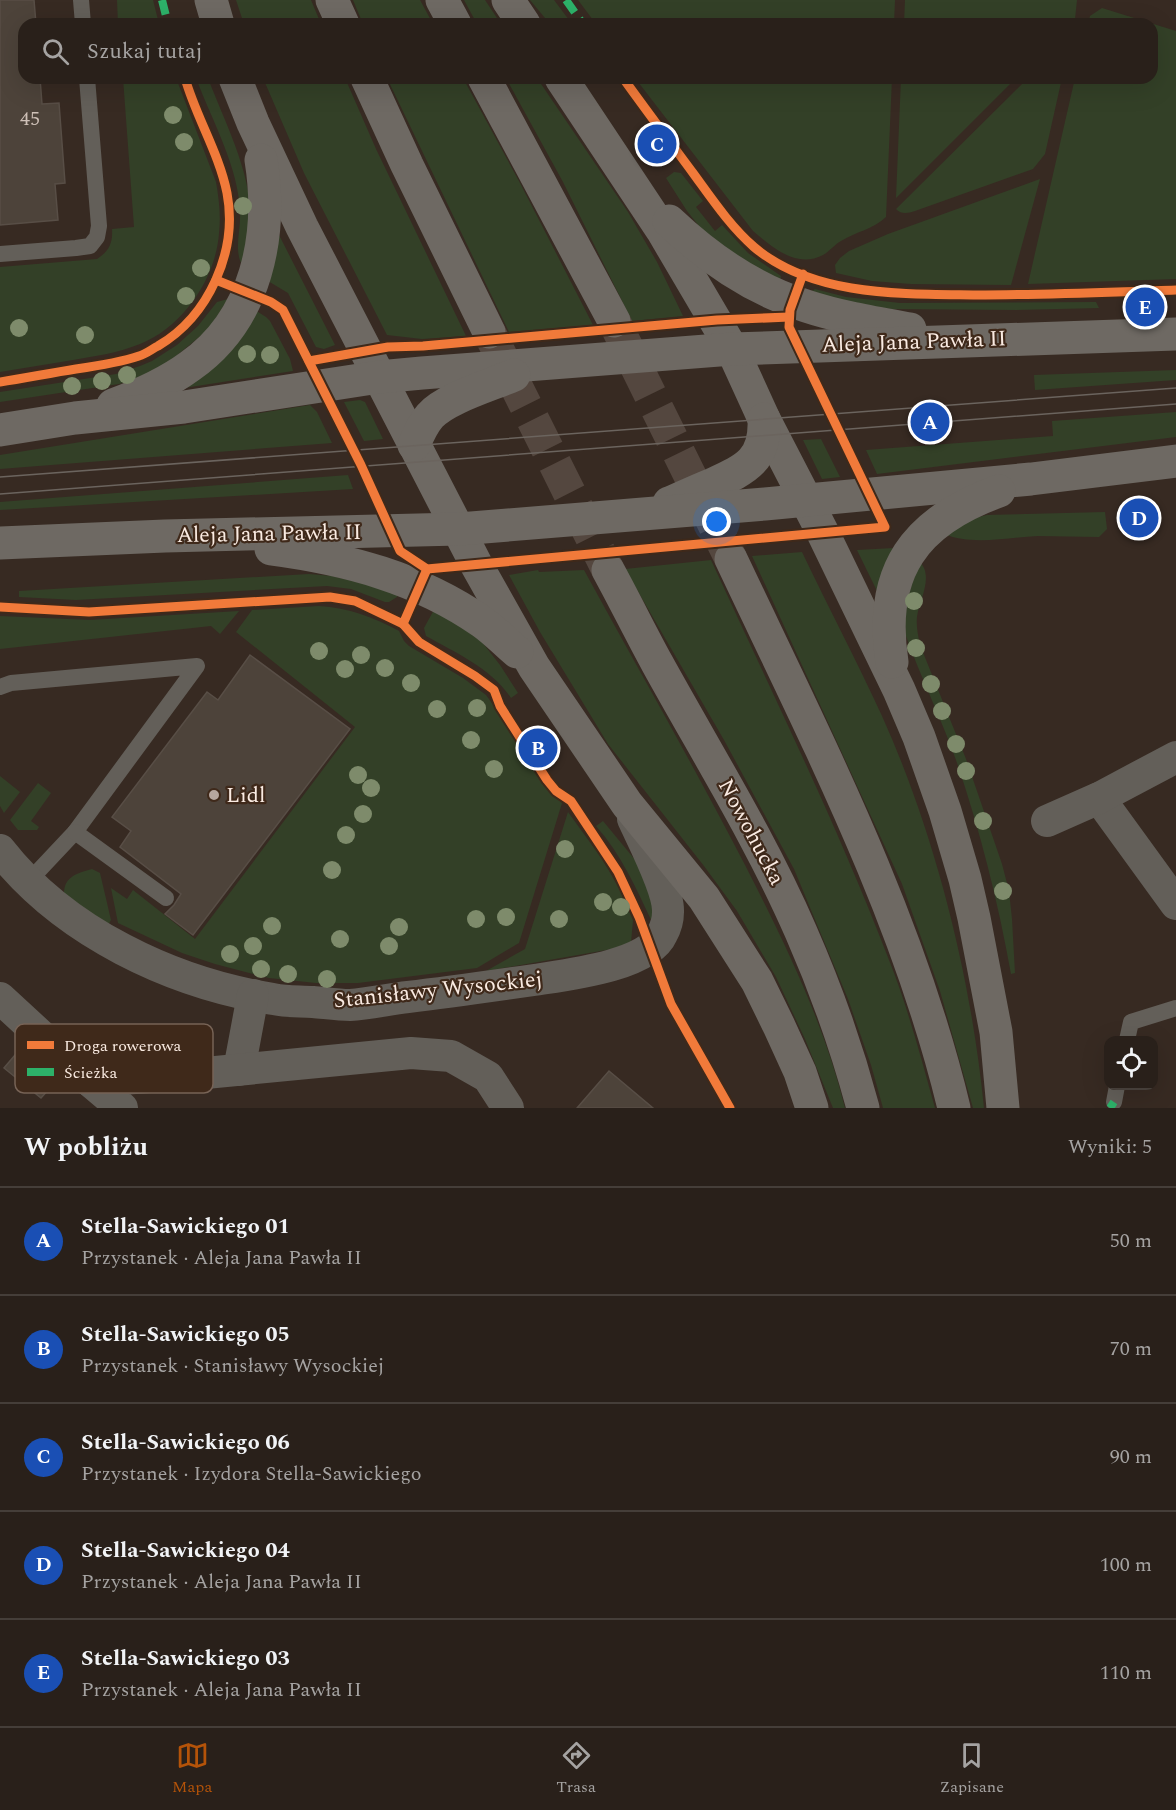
<!DOCTYPE html>
<html lang="pl">
<head>
<meta charset="utf-8">
<style>
  body { margin:0; font-family:Spectral,serif; background:#352d27; color:#f1f3f6 }
  .controls { position:absolute; right:18px; bottom:18px; display:grid; overflow:hidden; border-radius:12px; box-shadow:0 6px 24px #0002 }
  .controls button { width:54px; height:54px; display:grid; place-items:center; padding:0; border:0; border-bottom:2px solid #453e39; background:#29201a; color:#f1f3f6; font:30px sans-serif }
  .you { position:absolute; left:717px; top:522px; width:21px; height:21px; margin:-15px; border:4px solid #fff; border-radius:50%; background:#1a73e8; box-shadow:0 0 0 9px #1a73e833 }
  .badge { display:grid; place-items:center; width:39px; height:39px; border-radius:50%; background:#b45309; color:#fff; font-size:20px; font-weight:700 }
  .pin { position:absolute; translate:-50% -50%; border:3px solid #fff; box-shadow:0 2px 6px #0006 }
  .list { margin:0; padding:0; list-style:none }
  h2 { display:flex; justify-content:space-between; align-items:center; height:78px; margin:0; padding:0 24px; font-size:26px }
  h2 small { font-size:20px; font-weight:400; color:#a5a3a2 }
  .list li { display:grid; grid-template-columns:39px 1fr auto; gap:18px; align-items:center; box-sizing:border-box; height:108px; padding:0 24px; border-top:2px solid #453e39 }
  .list b { display:block; font-size:22px; white-space:nowrap }
  .list p { margin:0; font-size:20px; white-space:nowrap; color:#a5a3a2 }
  .list em { font-size:20px; font-style:normal; color:#a5a3a2 }
  .icon { flex:none; width:33px; height:33px; fill:none; stroke:currentColor; stroke-width:2; stroke-linecap:round; stroke-linejoin:round }
  .map { position:relative; flex:none; width:1176px; height:1108px; overflow:hidden }
  .search { position:absolute; background:#29201a; box-shadow:0 6px 24px #0002; left:18px; right:18px; top:18px; height:66px; display:flex; align-items:center; gap:15px; box-sizing:border-box; padding:0 21px; border-radius:18px; color:#a5a3a2; font-size:22px }
  .sheet { height:618px; background:#29201a }
  nav { display:flex; justify-content:space-around; align-items:center; box-sizing:border-box; height:84px; border-top:2px solid #453e39; background:#29201a; font-size:16px; color:#a5a3a2 }
  nav a { display:grid; justify-items:center; gap:3px }
  nav .on { color:#b45309 }
  .map>svg:first-child { display:block }
</style>
</head>
<body>
<div class="map">
<svg width="1176" height="1108" viewBox="0 0 1176 1108">
  <rect width="100%" height="100%" fill="#372a22"/>
  <g fill="#334027">
    <path d="M 117,0 L 153,0 L 159,24 L 118,24 Z"/>
    <path d="M 236,0 L 311,0 L 321,24 L 244,24 Z"/>
    <path d="M 353,0 L 420,0 L 433,24 L 363,24 Z"/>
    <path d="M 464,0 L 485,0 L 501,24 L 477,24 Z"/>
    <path d="M 530,0 L 554,0 L 572,24 L 550,24 Z"/>
    <path d="M 578,0 L 895,0 L 894,24 L 596,24 Z"/>
    <path d="M 905,0 L 1077,0 L 1075,19 L 1070,24 L 904,24 Z"/>
    <path d="M 1102,8 L 1176,31 L 1176,279 L 1028,284 L 1075,78 L 1152,78 L 1152,24 L 1088,24 L 1090,16 Z"/>
    <path d="M 123,78 L 176,78 L 216,182 C 219,199 221,216 219,233 C 216,278 183,327 140,344 C 118,353 96,356 73,360 C 49,364 24,368 0,372 L 0,267 L 97,259 C 109,251 113,243 112,229 L 134,227 Z"/>
    <path d="M 196,78 L 208,78 C 225,123 249,167 251,216 C 251,233 246,251 243,267 C 233,250 241,232 240,213 C 239,167 212,121 196,78 Z"/>
    <path d="M 263,78 L 345,78 L 376,149 L 466,336 L 422,339 L 387,335 L 304,173 Z"/>
    <path d="M 387,78 L 463,78 L 520,183 L 593,325 L 509,332 Z"/>
    <path d="M 506,78 L 537,78 L 628,212 L 657,262 L 683,316 L 632,321 L 563,182 Z"/>
    <path d="M 635,78 L 892,78 L 886,217 C 874,229 855,232 841,241 C 834,245 830,251 823,255 C 796,269 772,247 753,231 Z"/>
    <path d="M 901,78 L 1016,78 L 896,198 Z"/>
    <path d="M 1028,78 L 1062,78 L 1045,154 L 1033,169 L 915,211 C 908,213 902,215 896,209 Z"/>
    <path d="M 674,172 L 681,173 L 703,201 L 696,207 L 715,231 L 722,225 L 748,253 L 781,276 L 780,281 L 749,265 L 703,231 L 687,211 L 666,178 Z"/>
    <path d="M 1040,179 L 1011,285 L 911,284 L 872,281 L 836,273 L 835,265 L 840,258 L 849,251 L 888,234 Z"/>
    <path d="M 279,235 L 335,345 L 324,349 L 316,347 L 288,293 L 268,281 Z"/>
    <path d="M 815,289 L 846,297 L 900,303 L 1096,302 L 1099,308 L 1015,310 L 891,309 L 847,303 L 812,291 Z"/>
    <path d="M 228,299 L 209,329 L 165,365 L 133,380 L 119,384 L 0,402 L 0,392 L 116,374 L 140,366 L 152,361 L 177,345 L 198,326 L 217,302 Z"/>
    <path d="M 255,310 L 266,317 L 270,321 L 290,359 L 293,371 L 184,388 Z"/>
    <path d="M 1176,370 L 1176,380 L 1035,390 L 1034,375 Z"/>
    <path d="M 360,400 L 365,402 L 383,439 L 364,441 L 344,402 Z"/>
    <path d="M 310,405 L 317,412 L 332,443 L 0,469 L 0,455 Z"/>
    <path d="M 1176,412 L 1176,437 L 877,474 L 866,450 L 1053,436 L 1052,421 Z"/>
    <path d="M 821,439 L 840,477 L 822,479 L 803,440 Z"/>
    <path d="M 348,475 L 353,489 L 0,510 L 0,502 Z"/>
    <path d="M 1105,512 L 1107,529 L 1099,537 C 1079,537 1058,536 1038,536 C 1008,537 973,546 944,534 L 971,519 L 987,515 Z"/>
    <path d="M 894,548 L 877,591 L 857,550 Z"/>
    <path d="M 802,552 C 828,607 857,661 882,716 C 936,836 971,977 984,1108 L 973,1108 L 940,991 L 902,884 L 752,556 Z"/>
    <path d="M 711,560 C 772,693 837,824 889,960 C 908,1008 921,1058 935,1108 L 883,1108 L 871,1065 L 848,999 L 794,869 L 724,740 L 625,569 Z"/>
    <path d="M 920,562 C 934,577 919,600 917,617 C 916,626 918,635 920,645 L 966,759 L 1002,864 L 1009,891 L 1012,919 L 1015,973 L 1011,974 C 998,901 980,830 956,760 C 941,718 921,678 906,636 C 902,608 910,588 920,562 Z"/>
    <path d="M 538,570 L 539,572 L 584,570 C 638,669 694,766 745,865 C 785,943 824,1023 845,1108 L 833,1108 L 805,1039 L 776,977 L 737,911 L 704,866 L 608,744 L 540,632 L 509,575 Z"/>
    <path d="M 309,574 L 332,576 L 399,592 L 397,597 L 389,602 L 385,602 L 351,589 L 327,586 L 76,600 L 19,597 L 19,591 Z"/>
    <path d="M 319,606 C 349,608 373,617 399,631 L 404,641 L 409,646 L 463,678 L 486,695 L 494,706 L 545,785 L 562,803 L 519,943 L 477,968 L 358,983 L 316,983 L 269,978 L 215,964 L 182,953 L 118,923 L 111,888 L 127,899 L 133,890 L 195,939 L 355,727 L 236,632 L 252,610 Z"/>
    <path d="M 435,608 L 482,642 L 500,665 L 518,693 L 511,698 C 491,668 456,653 426,636 L 424,628 Z"/>
    <path d="M 239,611 L 220,634 L 211,626 L 0,649 L 0,616 L 90,620 Z"/>
    <path d="M 0,776 L 20,792 L 4,813 L 0,806 Z"/>
    <path d="M 38,783 L 51,793 L 31,821 L 39,827 L 37,830 L 18,830 L 10,820 Z"/>
    <path d="M 568,812 L 602,859 L 619,888 L 633,920 L 631,943 L 612,949 L 486,971 L 525,949 Z"/>
    <path d="M 603,821 L 641,867 L 654,893 L 652,922 C 636,888 621,854 596,826 Z"/>
    <path d="M 92,869 L 100,873 L 111,920 L 108,925 L 64,894 C 64,876 78,873 92,869 Z"/>
  </g>
  <g fill="#4d433a" stroke="#584e46" stroke-width="1.5">
    <path d="M 0,0 L 34,0 L 36,24 L 24,24 L 24,78 L 40,78 L 42,104 L 59,103 L 65,183 L 55,184 L 58,220 L 0,225 Z"/>
    <path d="M 250,655 L 350,729 L 193,935 L 165,914 L 174,905 L 181,894 L 120,847 L 131,831 L 112,817 L 207,692 L 218,700 Z"/>
    <path d="M 21,1048 L 58,1079 L 41,1098 L 4,1068 Z"/>
    <path d="M 609,1071 L 653,1108 L 577,1108 Z"/>
  </g>
  <g fill="none" stroke-linecap="round" stroke-linejoin="round">
    <g stroke="#54473f" stroke-width="33" stroke-dasharray="33 16" stroke-linecap="butt">
      <path d="M 614,321 L 731,559"/>
      <path d="M 489,332 L 608,570"/>
    </g>
    <g stroke="#635f59" stroke-width="16">
      <path d="M 81,0 L 83,24"/>
      <path d="M 0,254 L 76,248 L 90,246 L 97,237 L 99,226 L 87,78"/>
      <path d="M 0,687 L 11,683 L 197,666 L 75,832 L 28,882"/>
      <path d="M 75,832 L 166,898"/>
      <path d="M 1127,1040 L 1131,1022 L 1176,1008"/>
      <path d="M 1114,1102 L 1117,1086"/>
    </g>
    <g stroke="#635f59" stroke-width="32">
      <path d="M 1099,798 L 1176,904"/>
      <path d="M 1047,821 L 1099,798 L 1176,757"/>
      <path d="M 0,850 C 64,932 172,983 273,999 C 286,1002 300,1001 313,1002 C 325,1003 338,1005 350,1005 C 369,1004 389,999 408,997 C 450,992 492,986 534,980 C 566,975 648,966 662,934 C 666,927 668,919 668,912 C 669,890 643,841 633,819"/>
      <path d="M 0,998 L 90,1081"/>
      <path d="M 239,1070 L 253,995"/>
      <path d="M 122,1108 L 90,1081 L 195,1074 L 411,1053 L 451,1056 L 488,1077 L 508,1108"/>
    </g>
    <g stroke="#6e6963" stroke-width="33">
      <path d="M 211,0 L 218,24"/>
      <path d="M 332,0 L 343,24"/>
      <path d="M 442,0 L 455,24"/>
      <path d="M 508,0 L 524,24"/>
      <path d="M 235,78 L 253,123 L 302,227 L 476,564 L 534,667 L 627,804 L 704,898 L 757,981 L 779,1026 L 800,1072 L 812,1108"/>
      <path d="M 367,78 L 407,165 L 489,332"/>
      <path d="M 484,78 L 614,321"/>
      <path d="M 561,78 L 662,230 L 732,349 L 764,419 L 823,533 L 899,690 L 919,737 L 945,811 L 965,879 L 974,918 L 996,1032 L 1003,1108"/>
      <path d="M 669,221 C 708,258 755,290 806,306 C 839,317 876,323 910,329"/>
      <path d="M 113,405 C 140,395 167,383 190,366 C 257,319 273,235 261,160"/>
      <path d="M 0,430 L 75,418 L 184,407 L 379,377 L 422,373 L 732,349 L 1176,334"/>
      <path d="M 414,445 C 418,435 423,424 430,416 C 446,398 491,385 514,375"/>
      <path d="M 669,503 C 683,497 698,490 713,484 C 746,469 766,460 764,419"/>
      <path d="M 0,543 L 165,536 L 459,529 L 765,504 L 1031,479 L 1176,461"/>
      <path d="M 271,549 C 347,559 419,578 482,622 C 495,631 506,643 517,652"/>
      <path d="M 731,559 C 815,737 908,916 954,1108"/>
      <path d="M 608,570 C 625,601 640,632 657,663 C 706,752 760,838 801,932 C 826,989 847,1048 863,1108"/>
      <path d="M 892,662 C 878,571 915,521 999,491"/>
    </g>
    <g stroke="#6b645e" stroke-width="1.5">
      <path d="M 0,477 L 1176,388"/>
      <path d="M 0,494 L 1176,404"/>
    </g>
    <g stroke="#2db169" stroke-width="8" stroke-dasharray="15 8" stroke-linecap="butt">
      <path d="M 162,0 L 168,24"/>
      <path d="M 566,0 L 583,24"/>
      <path d="M 1110,1108 L 1114,1102"/>
    </g>
    <g stroke="#3f291a" stroke-width="13">
      <g id="cycleway">
        <path d="M 623,78 C 646,110 670,142 693,173 C 712,199 730,226 754,247 C 813,297 903,294 976,295 C 1043,295 1109,292 1176,290"/>
        <path d="M 216,280 L 271,302 L 283,310 L 361,465 L 400,551 L 427,569 L 885,527 L 789,327 L 790,310 L 803,274"/>
        <path d="M 309,361 L 388,347 L 423,346 L 717,320 L 789,317"/>
        <path d="M 0,382 C 25,378 51,373 76,369 C 97,366 118,363 139,356 C 146,354 152,349 158,346 C 209,316 238,251 227,193 C 219,153 196,117 185,78"/>
        <path d="M 0,607 L 89,612 L 330,597 L 355,601 L 403,624 L 427,569"/>
        <path d="M 403,624 L 419,642 L 475,676 L 494,690 L 500,706 L 547,780 L 556,791 L 571,801 L 618,872 L 639,917 L 671,1004 L 730,1108"/>
      </g>
    </g>
    <use href="#cycleway" stroke="#f17a3a" stroke-width="9"/>
  </g>
  <g fill="#7e8b6b">
    <circle cx="173" cy="115" r="9"/>
    <circle cx="184" cy="142" r="9"/>
    <circle cx="243" cy="206" r="9"/>
    <circle cx="201" cy="268" r="9"/>
    <circle cx="186" cy="296" r="9"/>
    <circle cx="19" cy="328" r="9"/>
    <circle cx="85" cy="335" r="9"/>
    <circle cx="247" cy="354" r="9"/>
    <circle cx="270" cy="355" r="9"/>
    <circle cx="127" cy="375" r="9"/>
    <circle cx="102" cy="381" r="9"/>
    <circle cx="72" cy="386" r="9"/>
    <circle cx="914" cy="601" r="9"/>
    <circle cx="916" cy="648" r="9"/>
    <circle cx="319" cy="651" r="9"/>
    <circle cx="361" cy="655" r="9"/>
    <circle cx="385" cy="668" r="9"/>
    <circle cx="345" cy="669" r="9"/>
    <circle cx="411" cy="683" r="9"/>
    <circle cx="931" cy="684" r="9"/>
    <circle cx="477" cy="708" r="9"/>
    <circle cx="437" cy="709" r="9"/>
    <circle cx="942" cy="711" r="9"/>
    <circle cx="471" cy="740" r="9"/>
    <circle cx="956" cy="744" r="9"/>
    <circle cx="494" cy="769" r="9"/>
    <circle cx="966" cy="771" r="9"/>
    <circle cx="358" cy="775" r="9"/>
    <circle cx="371" cy="788" r="9"/>
    <circle cx="363" cy="814" r="9"/>
    <circle cx="983" cy="821" r="9"/>
    <circle cx="346" cy="835" r="9"/>
    <circle cx="565" cy="849" r="9"/>
    <circle cx="332" cy="870" r="9"/>
    <circle cx="1003" cy="891" r="9"/>
    <circle cx="603" cy="902" r="9"/>
    <circle cx="621" cy="907" r="9"/>
    <circle cx="506" cy="917" r="9"/>
    <circle cx="476" cy="919" r="9"/>
    <circle cx="559" cy="919" r="9"/>
    <circle cx="272" cy="926" r="9"/>
    <circle cx="399" cy="927" r="9"/>
    <circle cx="340" cy="939" r="9"/>
    <circle cx="253" cy="946" r="9"/>
    <circle cx="389" cy="946" r="9"/>
    <circle cx="230" cy="954" r="9"/>
    <circle cx="261" cy="969" r="9"/>
    <circle cx="288" cy="974" r="9"/>
    <circle cx="327" cy="979" r="9"/>
  </g>
  <circle fill="#b6a79f" stroke="#3f291a" stroke-width="2" cx="214" cy="795" r="6"/>
  <g text-anchor="middle" dominant-baseline="central" stroke-width="4.5" stroke-linejoin="round" paint-order="stroke">
    <g font-size="20" fill="#cfc1b8">
      <text x="30" y="119">45</text>
    </g>
    <g font-size="22" fill="#faebe2" stroke="#3f291a">
      <text transform="translate(914 342) rotate(-2)">Aleja Jana Pawła II</text>
      <text transform="translate(269 534) rotate(-1)">Aleja Jana Pawła II</text>
      <text transform="translate(751 832) rotate(62)">Nowohucka</text>
      <text transform="translate(438 990) rotate(-6)">Stanisławy Wysockiej</text>
    </g>
    <g font-size="22" fill="#faebe2" stroke="#3f291a" text-anchor="start">
      <text x="226" y="795">Lidl</text>
    </g>
  </g>
  <rect x="15" y="1024" width="198" height="69" rx="9" fill="#3f291a" stroke="#776356" stroke-width="1.5"/>
  <rect x="27" y="1041" width="27" height="8" fill="#f17a3a"/>
  <rect x="27" y="1068" width="27" height="8" fill="#2db169"/>
  <g font-size="16" fill="#faebe2">
    <text x="64" y="1051">Droga rowerowa</text>
    <text x="64" y="1078">Ścieżka</text>
  </g>
</svg>
<div class="controls">
<button><svg class="icon" aria-label="locate" viewBox="0 0 24 24"><circle cx="12" cy="12" r="6"/><path d="M12 2v4M12 18v4M2 12h4M18 12h4"/></svg></button>
</div>
<div class="you"></div>
<div class="pin badge" style="left:930px;top:422px;background:#1a4fb4">A</div>
<div class="pin badge" style="left:538px;top:748px;background:#1a4fb4">B</div>
<div class="pin badge" style="left:657px;top:144px;background:#1a4fb4">C</div>
<div class="pin badge" style="left:1139px;top:518px;background:#1a4fb4">D</div>
<div class="pin badge" style="left:1145px;top:307px;background:#1a4fb4">E</div>
<div class="search"><svg class="icon" aria-label="search" viewBox="0 0 24 24"><circle cx="10" cy="10" r="6"/><path d="M15 15l6 6"/></svg>Szukaj tutaj</div>
</div>
<section class="sheet">
<h2>W pobliżu<small>Wyniki: 5</small></h2>
<ul class="list">
<li><span class="badge" style="background:#1a4fb4">A</span><div><b>Stella-Sawickiego 01</b><p>Przystanek · Aleja Jana Pawła II</p></div><em>50 m</em></li>
<li><span class="badge" style="background:#1a4fb4">B</span><div><b>Stella-Sawickiego 05</b><p>Przystanek · Stanisławy Wysockiej</p></div><em>70 m</em></li>
<li><span class="badge" style="background:#1a4fb4">C</span><div><b>Stella-Sawickiego 06</b><p>Przystanek · Izydora Stella-Sawickiego</p></div><em>90 m</em></li>
<li><span class="badge" style="background:#1a4fb4">D</span><div><b>Stella-Sawickiego 04</b><p>Przystanek · Aleja Jana Pawła II</p></div><em>100 m</em></li>
<li><span class="badge" style="background:#1a4fb4">E</span><div><b>Stella-Sawickiego 03</b><p>Przystanek · Aleja Jana Pawła II</p></div><em>110 m</em></li>
</ul>
</section>
<nav>
<a class="on"><svg class="icon" aria-label="map" viewBox="0 0 24 24"><path d="M3 6l6-2 6 2 6-2v14l-6 2-6-2-6 2zM9 4v14M15 6v14"/></svg>Mapa</a>
<a><svg class="icon" aria-label="directions" viewBox="0 0 24 24"><path d="M12 3l9 9-9 9-9-9zM9 14v-3h6M13 9l2 2-2 2"/></svg>Trasa</a>
<a><svg class="icon" aria-label="saved" viewBox="0 0 24 24"><path d="M7 4h10v16l-5-4-5 4z"/></svg>Zapisane</a>
</nav>
</body>
</html>
